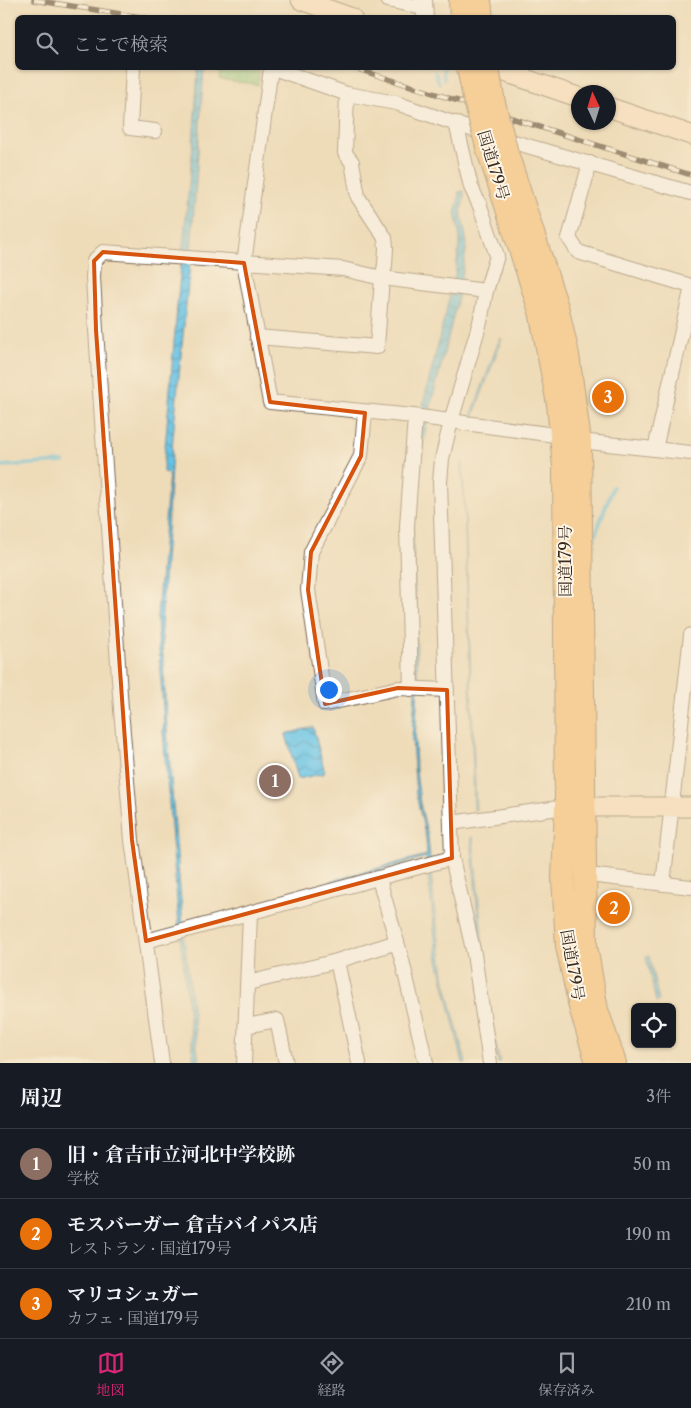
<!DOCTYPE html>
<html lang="ja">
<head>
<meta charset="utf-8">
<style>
  body { margin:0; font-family:"Libre Caslon Text","Noto Serif JP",serif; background:#20242c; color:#f1f3f6 }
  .controls { position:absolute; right:15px; bottom:15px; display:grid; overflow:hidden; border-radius:8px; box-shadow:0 1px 4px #0004 }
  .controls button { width:45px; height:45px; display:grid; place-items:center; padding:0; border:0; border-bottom:1px solid #363941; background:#171b24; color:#f1f3f6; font:25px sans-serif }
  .compass { position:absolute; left:571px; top:85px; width:45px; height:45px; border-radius:50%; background:#171b24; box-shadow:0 1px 4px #0004; rotate:356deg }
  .you { position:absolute; left:328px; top:689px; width:18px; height:18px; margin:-12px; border:4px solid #fff; border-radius:50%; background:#1a73e8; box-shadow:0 0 0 8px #1a73e833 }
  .badge { display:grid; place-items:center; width:32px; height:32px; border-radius:50%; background:#db2777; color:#fff; font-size:16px; font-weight:700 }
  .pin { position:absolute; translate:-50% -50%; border:2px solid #fff; box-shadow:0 1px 5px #0006 }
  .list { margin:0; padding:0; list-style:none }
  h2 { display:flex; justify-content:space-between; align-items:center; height:65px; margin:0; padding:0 20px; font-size:21px }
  h2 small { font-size:16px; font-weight:400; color:#9ea1a6 }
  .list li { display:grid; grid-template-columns:32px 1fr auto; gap:15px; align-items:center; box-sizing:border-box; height:70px; padding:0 20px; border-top:1px solid #363941 }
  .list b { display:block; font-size:19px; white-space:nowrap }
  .list p { margin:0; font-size:16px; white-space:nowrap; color:#9ea1a6 }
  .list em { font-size:16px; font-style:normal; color:#9ea1a6 }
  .icon { flex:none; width:28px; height:28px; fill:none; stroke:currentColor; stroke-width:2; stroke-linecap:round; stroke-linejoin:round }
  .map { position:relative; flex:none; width:691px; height:1063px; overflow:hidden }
  .search { position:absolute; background:#171b24; box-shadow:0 1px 4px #0004; left:15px; right:15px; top:15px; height:55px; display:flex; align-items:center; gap:12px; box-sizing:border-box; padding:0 18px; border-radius:8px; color:#9ea1a6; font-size:19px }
  .sheet { height:275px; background:#171b24 }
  nav { display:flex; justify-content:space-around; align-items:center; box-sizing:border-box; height:70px; border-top:1px solid #363941; background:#171b24; font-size:14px; color:#9ea1a6 }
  nav a { display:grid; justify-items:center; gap:2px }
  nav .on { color:#db2777 }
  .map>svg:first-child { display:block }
</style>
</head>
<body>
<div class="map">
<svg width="691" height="1063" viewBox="0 0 691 1063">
  <defs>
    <pattern id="grass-dots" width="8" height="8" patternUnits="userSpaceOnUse" patternTransform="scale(1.25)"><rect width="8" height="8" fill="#8bcb82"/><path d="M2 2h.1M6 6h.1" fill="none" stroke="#79ae70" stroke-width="1.8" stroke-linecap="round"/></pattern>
    <pattern id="water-waves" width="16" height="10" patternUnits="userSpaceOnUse" patternTransform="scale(1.25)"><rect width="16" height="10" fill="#66c2e4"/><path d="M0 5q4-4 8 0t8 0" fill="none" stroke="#559eb8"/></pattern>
  </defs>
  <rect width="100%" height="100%" fill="#fcf5e5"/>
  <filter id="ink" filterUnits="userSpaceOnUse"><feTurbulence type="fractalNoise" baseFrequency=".02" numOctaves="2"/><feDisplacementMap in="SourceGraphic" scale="10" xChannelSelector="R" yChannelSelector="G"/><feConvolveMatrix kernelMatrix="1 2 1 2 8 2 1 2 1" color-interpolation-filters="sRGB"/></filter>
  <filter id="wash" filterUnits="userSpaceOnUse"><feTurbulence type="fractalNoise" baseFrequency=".0096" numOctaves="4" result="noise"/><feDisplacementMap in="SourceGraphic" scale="20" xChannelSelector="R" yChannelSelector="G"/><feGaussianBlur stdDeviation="1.12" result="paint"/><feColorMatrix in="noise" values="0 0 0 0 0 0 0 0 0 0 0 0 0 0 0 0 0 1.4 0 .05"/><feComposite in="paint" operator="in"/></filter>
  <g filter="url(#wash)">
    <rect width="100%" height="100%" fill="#eedcb9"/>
    <path fill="url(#grass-dots)" stroke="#637a50" d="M 220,68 L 257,68 L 259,73 L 258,85 L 219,79 Z"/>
    <g fill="url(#water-waves)" stroke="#507681">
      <path d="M 198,68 L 204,68 L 191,253 L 173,437 L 161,625 L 167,731 L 184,938 L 199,1063 L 194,1063 L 180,937 L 163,730 L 164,724 L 157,618 L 169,473 L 163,472 L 177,307 L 193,144 Z"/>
      <path d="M 464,191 L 464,198 L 461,212 L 467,243 L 466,251 L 460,290 L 429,414 L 423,444 L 417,478 L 413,529 L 418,684 L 415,741 L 416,771 L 420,803 L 428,837 L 434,905 L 445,981 L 466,1063 L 463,1063 L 437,956 L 426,857 L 330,884 L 330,881 L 427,855 L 426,838 L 416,794 L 413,755 L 412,738 L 415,696 L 411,527 L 421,412 L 455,275 L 460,238 L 455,212 L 459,198 L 458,192 Z"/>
      <path d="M 500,338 L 502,339 L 472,420 L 470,419 Z"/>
      <path d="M 463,462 L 476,810 L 474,810 L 464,496 L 463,493 L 461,463 Z"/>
      <path d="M 313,727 L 325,773 L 298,779 L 286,734 Z"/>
      <path d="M 471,837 L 473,837 L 489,1011 L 500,1063 L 498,1063 L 482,967 Z"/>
      <path d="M 649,956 L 659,1001 L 656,1002 L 646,957 Z"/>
    </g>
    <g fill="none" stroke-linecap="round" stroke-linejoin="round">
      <g stroke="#66c2e4" stroke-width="4">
        <path d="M 414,15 L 414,18"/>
        <path d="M 443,69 L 444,79"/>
        <path d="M 435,72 L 439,83"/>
        <path d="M 0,466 L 63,462"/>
        <path d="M 593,541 L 613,487"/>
      </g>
    </g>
  </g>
  <g filter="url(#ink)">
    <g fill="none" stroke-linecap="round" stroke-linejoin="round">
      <g stroke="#7a6854" stroke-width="16">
        <g id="minor">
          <path d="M 388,0 L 423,8"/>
          <path d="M 133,68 L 130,128 L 155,131"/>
          <path d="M 271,68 L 244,263 L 270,402 L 413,416 L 562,436 L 580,441 L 691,453"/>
          <path d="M 273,68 L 347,94 L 396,103 L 479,132 L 691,193"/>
          <path d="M 347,94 L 345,153 L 352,162 L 358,197 L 385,238 L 386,248 L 385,265 L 382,278 L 486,291"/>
          <path d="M 456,123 L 471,187 L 480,206 L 497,256 L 486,291 L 480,322 L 451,421 L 442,459 L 440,482 L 452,858 L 474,954 L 490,1063"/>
          <path d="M 590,163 L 569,238 L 578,252 L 691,286"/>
          <path d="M 365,413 L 361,456 L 311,552 L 308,590 L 325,704 L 398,688 L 447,690"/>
          <path d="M 655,449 L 691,291"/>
          <path d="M 411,689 L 407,526 L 415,417"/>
          <path d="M 451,823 L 566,807"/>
          <path d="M 585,876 L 597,876 L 691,887"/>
          <path d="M 379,879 L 402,960 L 426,1063"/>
          <path d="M 663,884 L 691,635"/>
          <path d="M 146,941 L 452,858"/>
          <path d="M 337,961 L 359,1063"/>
          <path d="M 248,983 L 337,961 L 397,942"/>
          <path d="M 246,1026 L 277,1020 L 286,1063"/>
          <path d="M 162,1063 L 132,840 L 121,709 L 96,330 L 93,277 L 94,261 L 103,252 L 343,269 L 382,278 L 377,347 L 257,337"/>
          <path d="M 244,1063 L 250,914"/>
        </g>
      </g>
      <g stroke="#7a6854" stroke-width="18">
        <path id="tertiary" d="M 424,0 L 425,18"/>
      </g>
      <g stroke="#7a6854" stroke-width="21">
        <g id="secondary">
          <path d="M 301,0 L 352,18"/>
          <path d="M 493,68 L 578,97"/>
          <path d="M 608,107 L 691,135"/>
          <path d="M 570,807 L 691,807"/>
        </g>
      </g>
      <g stroke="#7a6854" stroke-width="24">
        <g id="trunk">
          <path d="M 460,0 L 461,18"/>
          <path d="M 480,0 L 482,18"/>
          <path d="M 487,147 L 540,311 L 558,404 L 564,467 L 566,807 L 563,877 L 567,946 L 580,1007 L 597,1063"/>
          <path d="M 507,153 L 558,310 L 568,355 L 580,441 L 586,946 L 597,1010 L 615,1063"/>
        </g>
      </g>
      <use href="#minor" stroke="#fff" stroke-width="14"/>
      <use href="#tertiary" stroke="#fff" stroke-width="16"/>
      <use href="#secondary" stroke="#fee5c5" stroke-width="19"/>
      <use href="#trunk" stroke="#fcbd6f" stroke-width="22"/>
      <g stroke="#3b2a1e" stroke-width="5.5">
        <g id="rail">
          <path d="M 34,0 L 146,18"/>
          <path d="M 354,68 L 691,175"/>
        </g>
      </g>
      <use href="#rail" stroke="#fcf5e5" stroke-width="4" stroke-dasharray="11" stroke-linecap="butt"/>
      <g stroke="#7a6854" stroke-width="24" stroke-linecap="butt">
        <g id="trunk-bridge">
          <path d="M 468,68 L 474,97 L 487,147"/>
          <path d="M 488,68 L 494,103 L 507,153"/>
        </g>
      </g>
      <use href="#trunk-bridge" stroke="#fcbd6f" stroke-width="22"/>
    </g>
  </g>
  <path d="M0 0H691V1063H0ZM 103,252 L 244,263 L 270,402 L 365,413 L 361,456 L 311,552 L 308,590 L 325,704 L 398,688 L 447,690 L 452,858 L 146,941 L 132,840 L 96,330 L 94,261 Z" fill="#eedcb9" fill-opacity=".55" fill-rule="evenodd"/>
  <path fill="none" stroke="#d7540e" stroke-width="4" stroke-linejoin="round" d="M 103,252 L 244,263 L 270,402 L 365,413 L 361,456 L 311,552 L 308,590 L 325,704 L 398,688 L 447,690 L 452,858 L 146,941 L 132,840 L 96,330 L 94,261 Z"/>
  <g text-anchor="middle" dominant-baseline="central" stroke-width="4" stroke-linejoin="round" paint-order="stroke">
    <g font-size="16" fill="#3b2a1e" stroke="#fcf5e5">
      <text transform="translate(494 165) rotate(73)">国道179号</text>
      <text transform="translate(565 561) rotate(-90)">国道179号</text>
      <text transform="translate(573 965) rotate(80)">国道179号</text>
    </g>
  </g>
</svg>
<div class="controls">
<button><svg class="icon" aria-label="locate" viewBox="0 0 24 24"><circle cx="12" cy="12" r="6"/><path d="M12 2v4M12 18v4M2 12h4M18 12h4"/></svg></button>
</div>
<svg class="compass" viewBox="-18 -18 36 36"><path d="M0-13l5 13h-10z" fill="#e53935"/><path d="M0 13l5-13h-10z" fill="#9ea1a6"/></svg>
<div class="you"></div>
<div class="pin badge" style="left:275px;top:781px;background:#8d6e63">1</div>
<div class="pin badge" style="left:614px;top:908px;background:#e8710a">2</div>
<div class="pin badge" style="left:608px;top:397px;background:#e8710a">3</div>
<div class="search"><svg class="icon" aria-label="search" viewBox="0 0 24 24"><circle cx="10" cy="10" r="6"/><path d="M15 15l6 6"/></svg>ここで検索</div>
</div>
<section class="sheet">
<h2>周辺<small>3件</small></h2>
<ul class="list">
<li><span class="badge" style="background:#8d6e63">1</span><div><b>旧・倉吉市立河北中学校跡</b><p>学校</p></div><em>50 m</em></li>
<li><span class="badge" style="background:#e8710a">2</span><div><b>モスバーガー 倉吉バイパス店</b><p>レストラン · 国道179号</p></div><em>190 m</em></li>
<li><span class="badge" style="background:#e8710a">3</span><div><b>マリコシュガー</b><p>カフェ · 国道179号</p></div><em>210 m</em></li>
</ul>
</section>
<nav>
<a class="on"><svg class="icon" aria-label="map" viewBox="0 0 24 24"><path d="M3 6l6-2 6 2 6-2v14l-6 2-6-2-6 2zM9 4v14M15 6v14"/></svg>地図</a>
<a><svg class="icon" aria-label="directions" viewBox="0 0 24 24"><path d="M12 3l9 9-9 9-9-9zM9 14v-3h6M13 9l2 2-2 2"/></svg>経路</a>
<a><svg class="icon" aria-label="saved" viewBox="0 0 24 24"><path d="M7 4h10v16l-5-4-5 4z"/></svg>保存済み</a>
</nav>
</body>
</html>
